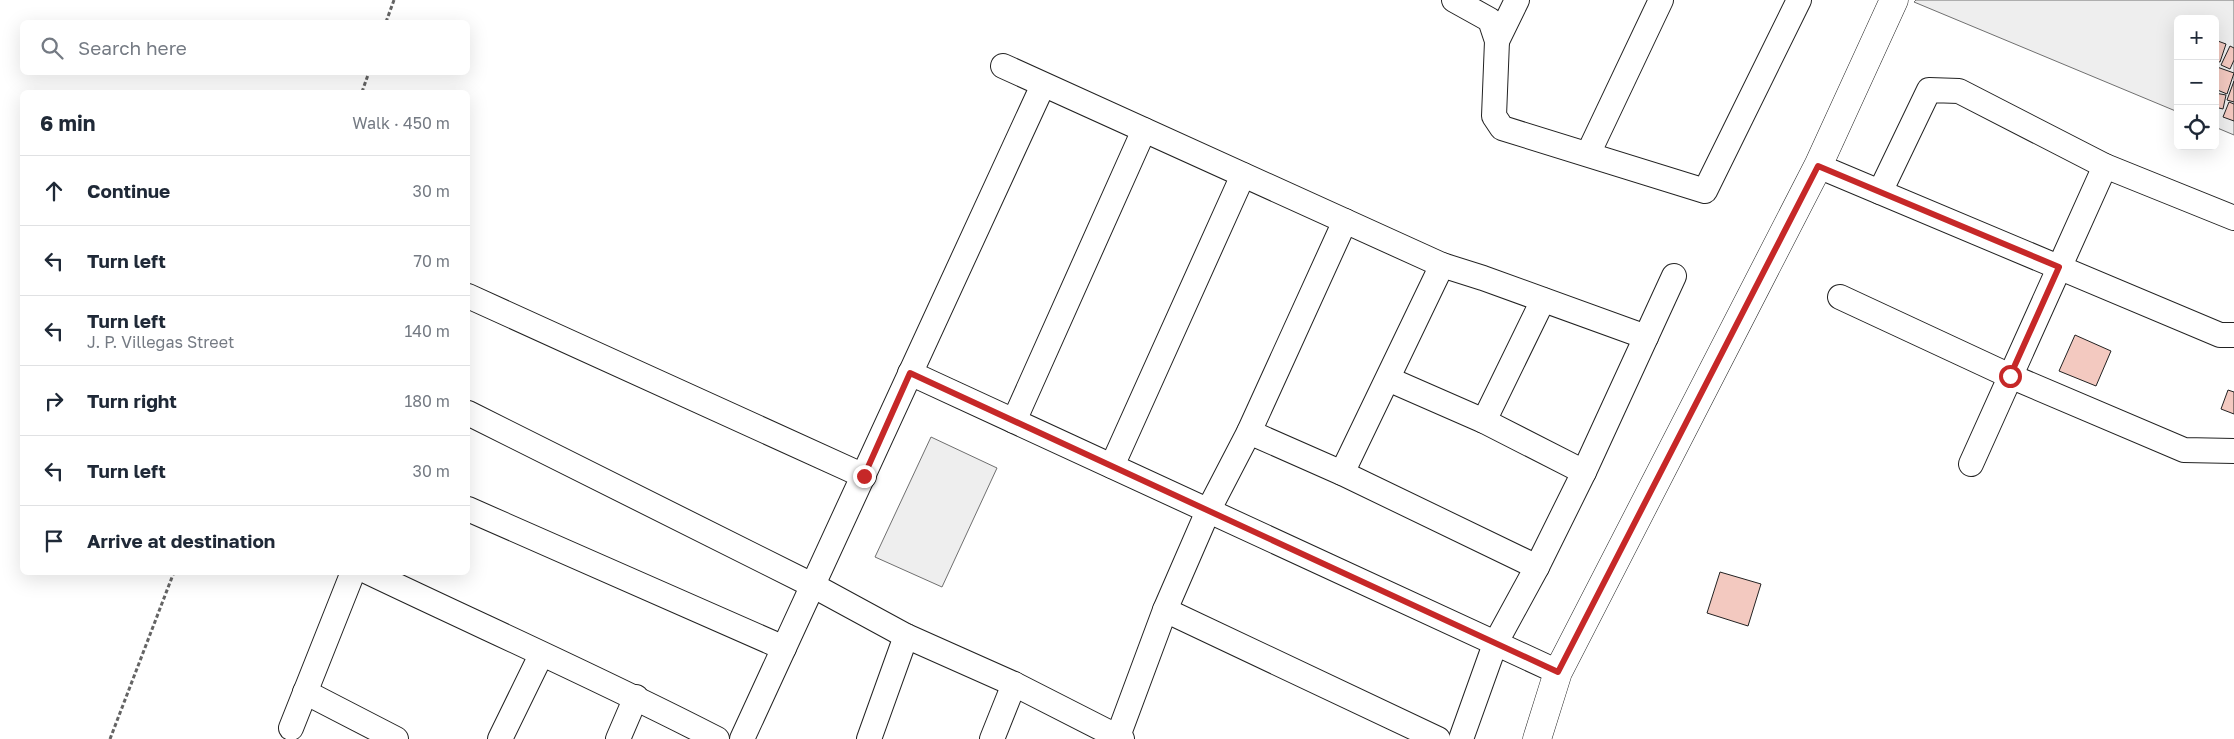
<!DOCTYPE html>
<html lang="en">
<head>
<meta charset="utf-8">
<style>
  body { margin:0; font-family:"Golos Text",sans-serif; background:#f6f6f7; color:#1f2937 }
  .controls { position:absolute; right:15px; top:15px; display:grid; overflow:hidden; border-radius:8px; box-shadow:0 5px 20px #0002 }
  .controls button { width:45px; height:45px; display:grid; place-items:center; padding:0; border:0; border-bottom:1px solid #e0e1e3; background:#fff; color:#1f2937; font:25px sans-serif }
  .stop { position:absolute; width:15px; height:15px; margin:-11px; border:4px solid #c62828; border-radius:50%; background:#fff }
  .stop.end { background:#c62828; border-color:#fff; box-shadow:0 1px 5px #0008 }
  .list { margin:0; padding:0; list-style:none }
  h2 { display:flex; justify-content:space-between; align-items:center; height:65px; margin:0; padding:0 20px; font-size:21px }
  h2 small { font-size:16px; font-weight:400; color:#747a83 }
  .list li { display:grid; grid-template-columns:32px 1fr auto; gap:15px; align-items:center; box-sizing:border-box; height:70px; padding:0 20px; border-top:1px solid #e0e1e3 }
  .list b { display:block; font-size:19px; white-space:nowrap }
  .list p { margin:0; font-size:16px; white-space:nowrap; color:#747a83 }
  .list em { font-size:16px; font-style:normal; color:#747a83 }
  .icon { flex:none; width:28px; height:28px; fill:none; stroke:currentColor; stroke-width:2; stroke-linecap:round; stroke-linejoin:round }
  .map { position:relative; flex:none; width:2234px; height:739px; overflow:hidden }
  .search { position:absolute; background:#fff; box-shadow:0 5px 20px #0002; left:20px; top:20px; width:450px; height:55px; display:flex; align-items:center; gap:12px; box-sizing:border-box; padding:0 18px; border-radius:8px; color:#747a83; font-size:19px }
  .panel { position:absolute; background:#fff; box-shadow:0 5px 20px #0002; left:20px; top:90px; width:450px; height:485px; border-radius:8px }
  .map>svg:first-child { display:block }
</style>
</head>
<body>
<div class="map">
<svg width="2234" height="739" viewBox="0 0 2234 739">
  <rect width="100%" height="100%" fill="#fff"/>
  <g fill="#eee" stroke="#6f6f6f">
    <path d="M 1916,0 L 2234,0 L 2234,135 L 2215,127 L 2215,19 L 2178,19 L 2178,112 L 1914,2 Z"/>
    <path d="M 931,437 L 997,468 L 942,587 L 875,557 Z"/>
  </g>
  <g fill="#f3c9c0" stroke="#222">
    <path d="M 2215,40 L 2226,44 L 2220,62 L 2215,61 Z"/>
    <path d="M 2230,46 L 2234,48 L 2234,60 L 2230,69 L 2221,65 Z"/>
    <path d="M 2217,67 L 2234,73 L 2227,94 L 2215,89 Z"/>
    <path d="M 2234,81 L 2234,102 L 2227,100 Z"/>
    <path d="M 2215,93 L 2226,95 L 2223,109 L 2215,107 Z"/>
    <path d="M 2229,102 L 2234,104 L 2234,121 L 2223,117 Z"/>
    <path d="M 2075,335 L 2111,351 L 2096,386 L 2059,371 Z"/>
    <path d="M 2228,390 L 2234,392 L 2234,414 L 2221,409 Z"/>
    <path d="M 1720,572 L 1761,584 L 1748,626 L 1707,613 Z"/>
  </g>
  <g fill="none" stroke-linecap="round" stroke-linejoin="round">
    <g stroke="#222" stroke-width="26">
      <g id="street">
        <path d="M 1454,0 L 1490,20 L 1497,41 L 1494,116 L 1502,128 L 1705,191 L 1799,0"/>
        <path d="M 1497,41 L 1517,0"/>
        <path d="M 1003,66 L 1442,265"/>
        <path d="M 1588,154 L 1661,0"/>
        <path d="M 1818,166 L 2220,335 L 2234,335"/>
        <path d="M 1880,192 L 1929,90 L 1959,91 L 2105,166 L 2234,218"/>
        <path d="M 468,296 L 864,476"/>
        <path d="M 1840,297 L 2010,376 L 2184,450 L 2234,451"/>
        <path d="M 910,373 L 1558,672"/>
        <path d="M 1388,379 L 1484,421 L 1584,472"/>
        <path d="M 468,413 L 814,586 L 906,636 L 1014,684 L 1122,739"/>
        <path d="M 1014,421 L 1144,130"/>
        <path d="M 1484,421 L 1543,300"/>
        <path d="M 1249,432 L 1342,473 L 1537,567"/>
        <path d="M 1971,464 L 2105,166"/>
        <path d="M 1112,466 L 1243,175"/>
        <path d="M 1342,473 L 1442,265 L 1483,278 L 1646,337"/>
        <path d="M 468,509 L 784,648"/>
        <path d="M 368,572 C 485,628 603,680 717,739"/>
        <path d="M 1165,610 L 1438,739"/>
        <path d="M 305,692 L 396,739"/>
        <path d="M 291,728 L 353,572"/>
        <path d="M 500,739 L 541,655"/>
        <path d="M 618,739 L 636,697"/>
        <path d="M 742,739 L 1043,85"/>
        <path d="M 869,739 L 906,636"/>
        <path d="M 992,739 L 1014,684"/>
        <path d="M 1117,739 L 1165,610 L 1208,511 L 1249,432 L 1345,221"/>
        <path d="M 1461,739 L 1495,644 L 1537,567 L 1584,472 L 1674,276"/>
      </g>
    </g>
    <g stroke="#222" stroke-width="29">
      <path id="secondary" d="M 1537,739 L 1558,672 L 1818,166 L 1894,0"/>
    </g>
    <g stroke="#646464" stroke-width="3" stroke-dasharray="4 2.5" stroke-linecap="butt">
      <path d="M 386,22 L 394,0"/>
      <path d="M 362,92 L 369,72"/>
      <path d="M 110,739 L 174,572"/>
    </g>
    <use href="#street" stroke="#fff" stroke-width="24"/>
    <use href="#secondary" stroke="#fff" stroke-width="28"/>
  </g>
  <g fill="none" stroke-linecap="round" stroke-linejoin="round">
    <path stroke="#c62828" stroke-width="6" d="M 864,476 L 910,373 L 1558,672 L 1818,166 L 2059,267 L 2010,376"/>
  </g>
</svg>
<div class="controls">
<button>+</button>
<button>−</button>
<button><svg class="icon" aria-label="locate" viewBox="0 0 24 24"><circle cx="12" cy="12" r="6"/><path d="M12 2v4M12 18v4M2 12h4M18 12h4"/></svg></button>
</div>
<div class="stop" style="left:2010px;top:376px"></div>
<div class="stop end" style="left:864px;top:476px"></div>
<div class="search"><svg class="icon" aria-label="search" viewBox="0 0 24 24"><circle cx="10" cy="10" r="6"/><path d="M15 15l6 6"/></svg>Search here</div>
<section class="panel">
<h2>6 min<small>Walk · 450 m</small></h2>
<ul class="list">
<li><svg class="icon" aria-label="ahead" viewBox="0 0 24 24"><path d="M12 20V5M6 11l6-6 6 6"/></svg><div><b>Continue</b></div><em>30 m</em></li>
<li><svg class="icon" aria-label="left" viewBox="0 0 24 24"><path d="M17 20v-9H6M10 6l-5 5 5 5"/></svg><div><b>Turn left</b></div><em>70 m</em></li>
<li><svg class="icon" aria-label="left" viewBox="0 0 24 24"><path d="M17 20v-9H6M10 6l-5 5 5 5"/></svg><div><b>Turn left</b><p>J. P. Villegas Street</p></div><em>140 m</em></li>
<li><svg class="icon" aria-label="right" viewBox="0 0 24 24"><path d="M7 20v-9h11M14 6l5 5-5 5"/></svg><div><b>Turn right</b></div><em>180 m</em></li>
<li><svg class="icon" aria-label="left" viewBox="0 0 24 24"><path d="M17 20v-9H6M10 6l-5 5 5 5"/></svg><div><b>Turn left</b></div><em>30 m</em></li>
<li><svg class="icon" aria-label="arrive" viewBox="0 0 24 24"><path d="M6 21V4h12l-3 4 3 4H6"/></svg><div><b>Arrive at destination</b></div></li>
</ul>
</section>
</div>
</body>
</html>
